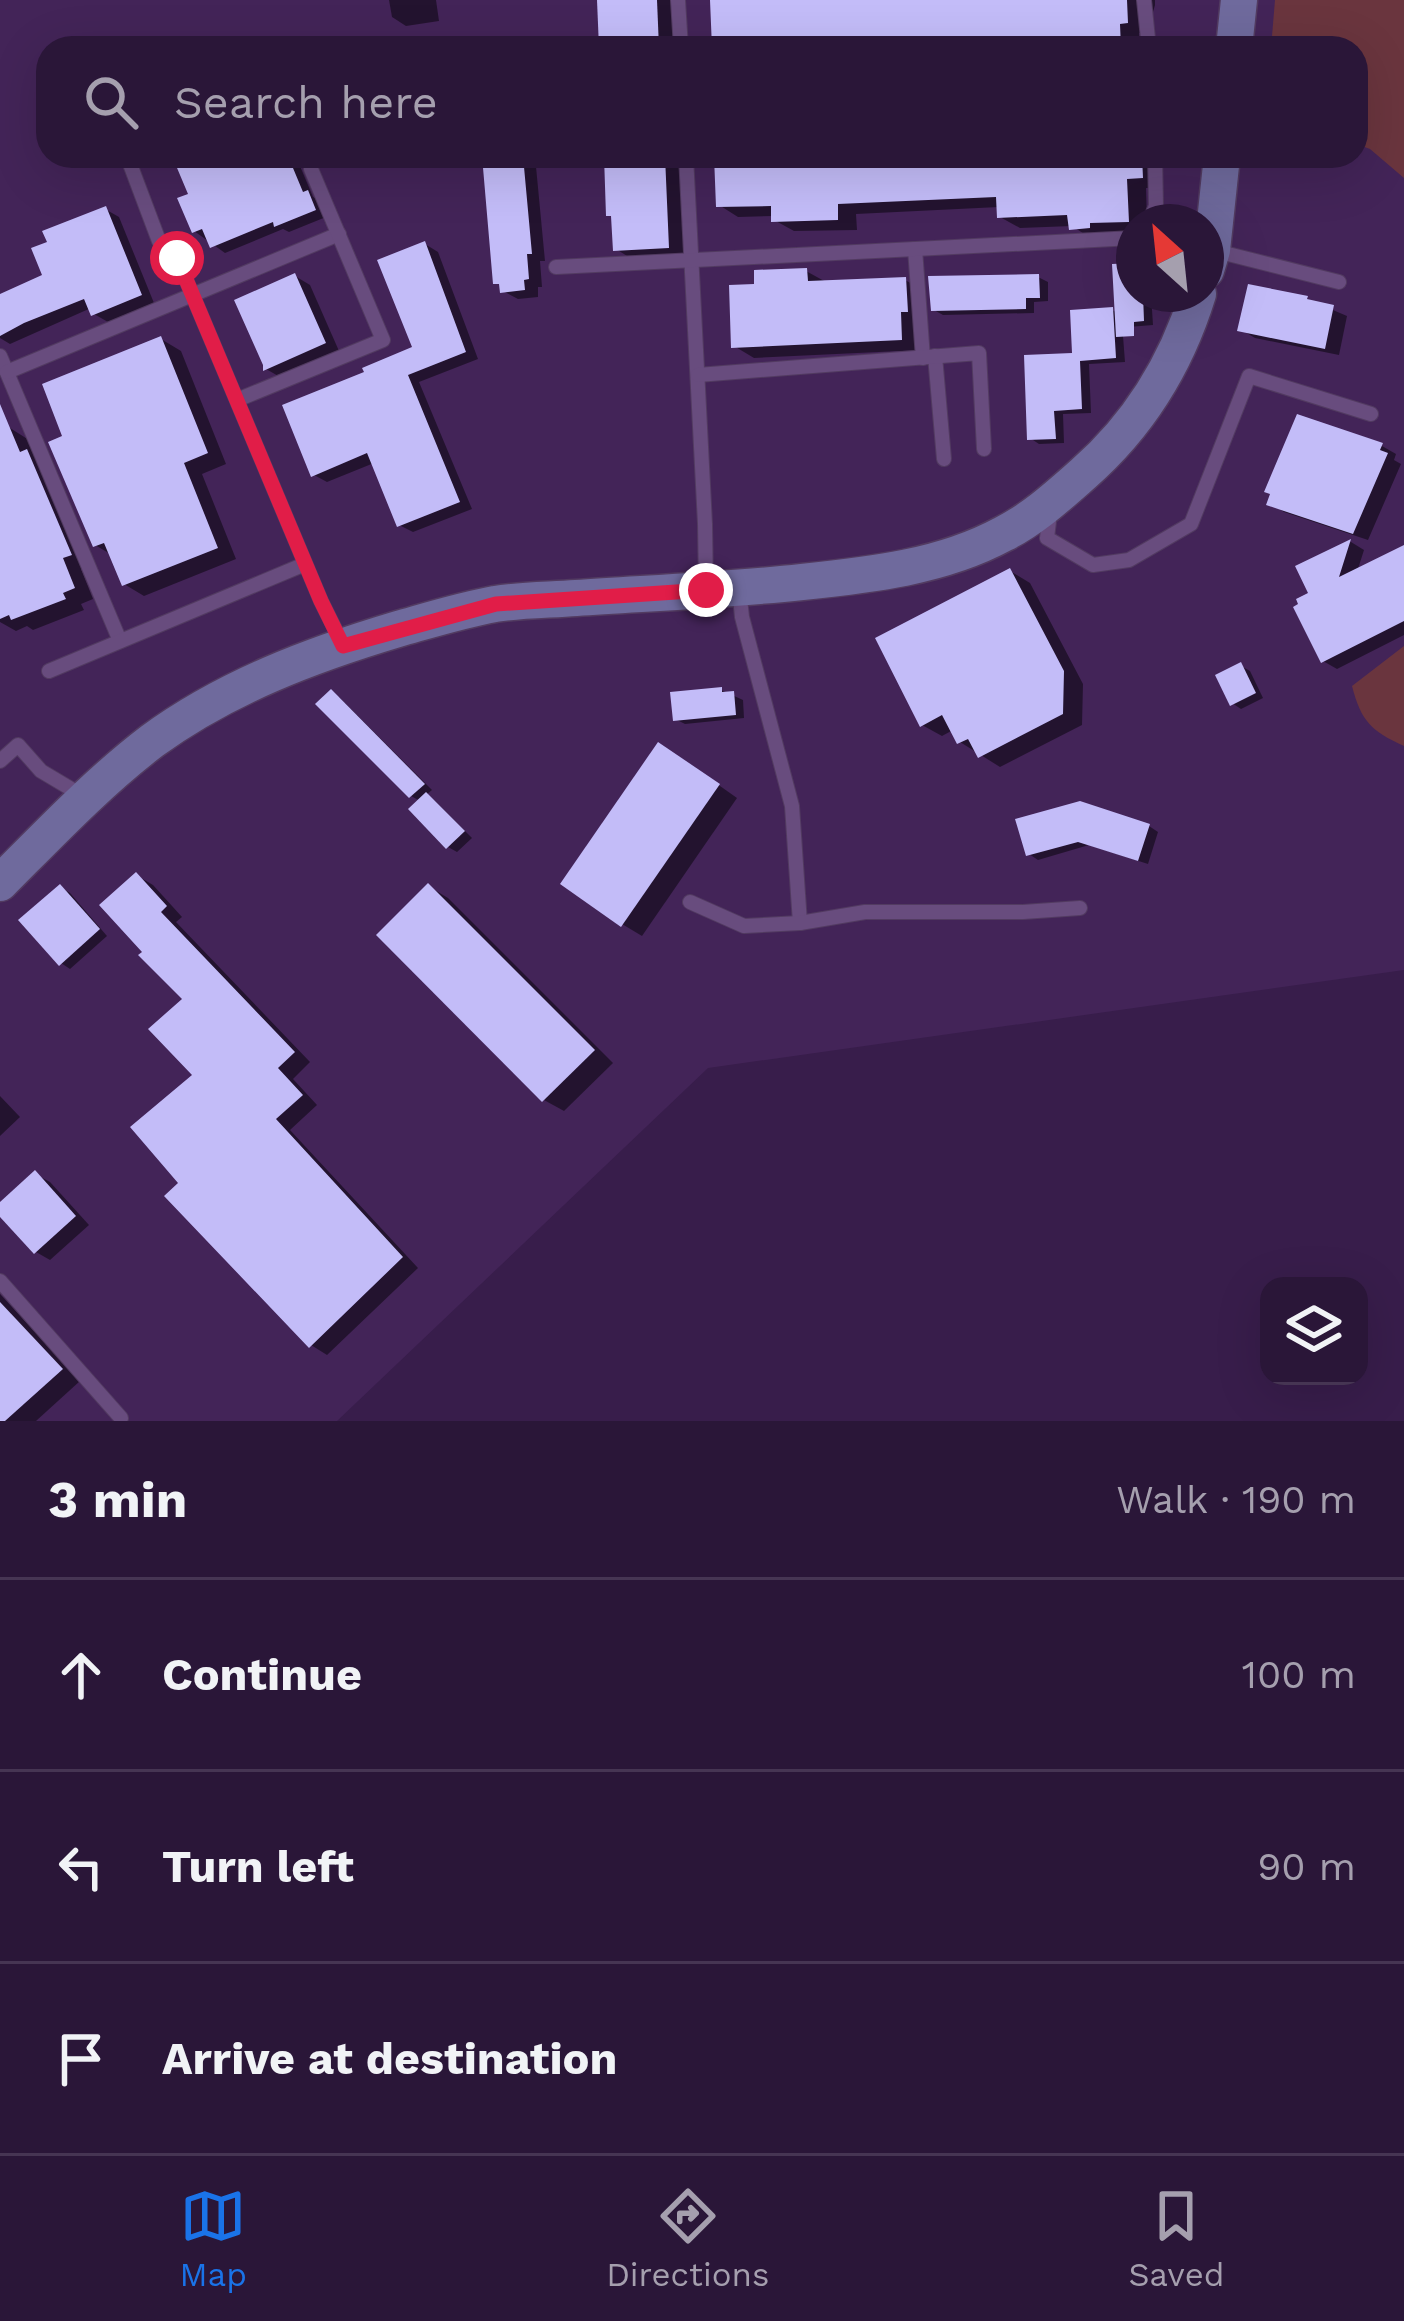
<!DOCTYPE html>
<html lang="en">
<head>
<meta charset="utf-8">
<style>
  body { margin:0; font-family:"Work Sans",sans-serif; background:#321f40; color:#f1f3f6 }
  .controls { position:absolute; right:36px; bottom:36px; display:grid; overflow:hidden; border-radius:24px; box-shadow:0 12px 48px #0002 }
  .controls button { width:108px; height:108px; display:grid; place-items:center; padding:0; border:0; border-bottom:3px solid #463553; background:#2a1638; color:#f1f3f6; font:60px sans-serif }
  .compass { position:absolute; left:1116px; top:204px; width:108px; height:108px; border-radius:50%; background:#2a1638; box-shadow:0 12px 48px #0002; rotate:333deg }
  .stop { position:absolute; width:36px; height:36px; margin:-27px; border:9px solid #e11d48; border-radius:50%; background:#fff }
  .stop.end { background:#e11d48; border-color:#fff; box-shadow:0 3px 12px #0008 }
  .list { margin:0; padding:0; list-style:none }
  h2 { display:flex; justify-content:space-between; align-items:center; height:156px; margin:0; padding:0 48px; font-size:51px }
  h2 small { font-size:39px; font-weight:400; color:#a59fae }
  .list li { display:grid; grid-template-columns:78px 1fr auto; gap:36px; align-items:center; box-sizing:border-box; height:192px; padding:0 48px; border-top:3px solid #463553 }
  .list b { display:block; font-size:45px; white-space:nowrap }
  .list em { font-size:39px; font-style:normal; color:#a59fae }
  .icon { flex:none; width:66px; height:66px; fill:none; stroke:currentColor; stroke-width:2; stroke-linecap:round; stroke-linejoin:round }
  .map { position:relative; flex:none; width:1404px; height:1421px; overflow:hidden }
  .search { position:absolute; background:#2a1638; box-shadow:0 12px 48px #0002; left:36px; right:36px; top:36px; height:132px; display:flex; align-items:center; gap:30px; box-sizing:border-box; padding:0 42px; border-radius:36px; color:#a59fae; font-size:45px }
  .sheet { height:732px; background:#2a1638 }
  nav { display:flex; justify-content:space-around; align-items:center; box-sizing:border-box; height:168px; border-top:3px solid #463553; background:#2a1638; font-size:33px; color:#a59fae }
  nav a { display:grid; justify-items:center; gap:6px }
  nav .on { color:#1a73e8 }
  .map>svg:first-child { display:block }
</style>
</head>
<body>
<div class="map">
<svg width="1404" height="1421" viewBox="0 0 1404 1421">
  <rect width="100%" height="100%" fill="#381d4b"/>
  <path fill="#432458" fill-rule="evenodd" d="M 0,0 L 1404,0 L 1404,970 L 708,1068 L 337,1421 L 0,1421 ZM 48,48 L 1356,48 L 1356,156 L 48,156 ZM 1134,222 L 1206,222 L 1206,294 L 1134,294 Z"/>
  <g fill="#6a353e">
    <path d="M 1275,0 L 1404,0 L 1404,178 L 1370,149 L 1356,144 L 1356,48 L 1271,48 Z"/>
    <path d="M 1404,646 L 1404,746 C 1371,731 1361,721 1352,686 Z"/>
  </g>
  <g fill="#0007">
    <path d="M 389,0 L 436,0 L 439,21 L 406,26 L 392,17 Z"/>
    <path d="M 600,0 L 676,0 L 678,48 L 602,48 Z"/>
    <path d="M 713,0 L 1155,0 L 1155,5 L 1153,12 L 1146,12 L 1147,33 L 1139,33 L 1140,48 L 715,48 Z"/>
    <path d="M 176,156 L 261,156 L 268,160 L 271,166 L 288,159 L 300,166 L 313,197 L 320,200 L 326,217 L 289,232 L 283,229 L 225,253 L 194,231 L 192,195 Z"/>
    <path d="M 485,156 L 535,156 L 545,261 L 540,261 L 542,287 L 538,287 L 538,297 L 518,299 L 503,291 Z"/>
    <path d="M 607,156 L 683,156 L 688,258 L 635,261 L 616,249 Z"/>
    <path d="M 717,156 L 1161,156 L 1162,188 L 1146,188 L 1147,222 L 1134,222 L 1134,232 L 1092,239 L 1072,226 L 1020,228 L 1000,217 L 999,207 L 856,214 L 857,230 L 794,231 L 774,220 L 774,216 L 738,217 L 719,205 Z"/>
    <path d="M 105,209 L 119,217 L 154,303 L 108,322 L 94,314 L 91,308 L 10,344 L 0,338 L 0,297 L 46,277 Z"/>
    <path d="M 425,244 L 438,252 L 478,359 L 419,382 L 472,509 L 413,532 L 399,525 L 374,463 L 327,482 L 314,475 L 367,374 L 416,348 Z"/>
    <path d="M 1134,266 L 1134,294 L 1151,294 L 1153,325 L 1128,327 L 1122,323 L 1125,362 L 1089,364 L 1091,413 L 1063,414 L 1064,443 L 1039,444 L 1030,438 L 1076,356 L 1112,310 L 1118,313 Z"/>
    <path d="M 806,271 L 826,282 L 905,280 L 925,291 L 921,350 L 754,358 L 734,346 L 757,287 Z"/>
    <path d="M 295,276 L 310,285 L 339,351 L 280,377 L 266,369 Z"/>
    <path d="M 1038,277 L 1048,282 L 1048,301 L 1034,302 L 1034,313 L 943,315 L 934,310 Z"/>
    <path d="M 1307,299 L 1347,316 L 1339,355 L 1255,338 L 1240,329 Z"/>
    <path d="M 161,339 L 181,351 L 226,464 L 202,474 L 236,559 L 144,596 L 124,584 L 112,555 L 95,545 L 66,438 Z"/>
    <path d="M 10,428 L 29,440 L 90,566 L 81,569 L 93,599 L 81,604 L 84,610 L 33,630 L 27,626 L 16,631 L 0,622 L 0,429 Z"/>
    <path d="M 1382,446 L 1396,454 L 1394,460 L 1401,464 L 1368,540 L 1284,512 L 1270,503 Z"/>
    <path d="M 1351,542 L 1364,550 L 1357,572 L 1404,548 L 1404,635 L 1337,669 L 1323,661 L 1312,594 L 1299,568 Z"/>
    <path d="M 1010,571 L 1030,583 L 1083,684 L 1082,725 L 1000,767 L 960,742 L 953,730 L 942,736 L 922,725 Z"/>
    <path d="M 1241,666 L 1250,671 L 1263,698 L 1241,709 L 1232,703 Z"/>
    <path d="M 721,690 L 743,700 L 744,718 L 685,724 L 675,719 Z"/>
    <path d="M 331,693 L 340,698 L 432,790 L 426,795 L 435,801 L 472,838 L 457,852 L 448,847 L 420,801 L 411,796 Z"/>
    <path d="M 679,757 L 737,798 L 642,936 L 622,924 Z"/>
    <path d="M 1019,821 L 1149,826 L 1158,832 L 1148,864 L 1089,845 L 1038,860 L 1029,854 Z"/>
    <path d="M 136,875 L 153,885 L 182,917 L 176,922 L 310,1062 L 293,1079 L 317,1105 L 290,1130 L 418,1268 L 327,1355 L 311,1345 L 183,1183 L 196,1075 L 186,999 Z"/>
    <path d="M 428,886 L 448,898 L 613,1063 L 564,1111 L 544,1100 L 380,935 Z"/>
    <path d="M 60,887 L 70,893 L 107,936 L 70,969 L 61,963 Z"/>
    <path d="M 0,1096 L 20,1117 L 0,1136 Z"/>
    <path d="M 35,1174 L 50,1182 L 89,1225 L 50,1260 L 36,1252 L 0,1212 L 0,1206 Z"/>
    <path d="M 0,1294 L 80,1381 L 36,1421 L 0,1421 Z"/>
  </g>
  <g fill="#c3bcf8">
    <path d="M 597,0 L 657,0 L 659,48 L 599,48 Z"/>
    <path d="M 710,0 L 1127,0 L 1128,23 L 1120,24 L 1121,48 L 712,48 Z"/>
    <path d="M 172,156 L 259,156 L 263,166 L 288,156 L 303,192 L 308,190 L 316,210 L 274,227 L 273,222 L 210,248 L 202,229 L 192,233 L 177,198 L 188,194 Z"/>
    <path d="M 482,156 L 523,156 L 532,254 L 527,254 L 529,279 L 524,280 L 525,290 L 500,293 L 499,284 L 493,284 Z"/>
    <path d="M 604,156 L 665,156 L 669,248 L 613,251 L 611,216 L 606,216 Z"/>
    <path d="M 714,156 L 1142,156 L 1143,178 L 1127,179 L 1129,222 L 1090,223 L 1090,228 L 1069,230 L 1067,215 L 997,218 L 996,197 L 838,204 L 838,220 L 771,222 L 771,206 L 716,207 Z"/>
    <path d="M 106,206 L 142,295 L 91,316 L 84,299 L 24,323 L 0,336 L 0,294 L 42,275 L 31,248 L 47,242 L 42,231 Z"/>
    <path d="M 425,241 L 466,352 L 408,375 L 460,502 L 397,527 L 367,453 L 311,477 L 282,405 L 364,372 L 362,368 L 412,347 L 377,260 Z"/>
    <path d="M 1134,263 L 1134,294 L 1143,294 L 1144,321 L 1134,322 L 1134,336 L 1116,337 L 1112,264 Z"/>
    <path d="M 807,268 L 808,281 L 906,277 L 908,312 L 901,312 L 902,340 L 731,348 L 729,285 L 754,284 L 754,270 Z"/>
    <path d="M 295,273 L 326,343 L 263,371 L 263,365 L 234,300 Z"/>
    <path d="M 1039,274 L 1040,298 L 1026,298 L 1026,309 L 931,311 L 928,276 Z"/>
    <path d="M 1248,284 L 1308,296 L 1307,299 L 1334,305 L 1325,349 L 1237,331 Z"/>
    <path d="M 1113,307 L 1116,358 L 1080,361 L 1082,409 L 1054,411 L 1056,439 L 1027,440 L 1024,355 L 1072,353 L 1070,310 Z"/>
    <path d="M 161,336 L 208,453 L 184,463 L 218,548 L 122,586 L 104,543 L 93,547 L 48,442 L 62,436 L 42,384 Z"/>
    <path d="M 0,404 L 20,452 L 27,449 L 72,555 L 63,558 L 75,588 L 63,593 L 66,599 L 11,620 L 9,615 L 0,619 Z"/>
    <path d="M 1297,414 L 1383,443 L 1380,450 L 1388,453 L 1353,534 L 1266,505 L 1270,494 L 1264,492 Z"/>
    <path d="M 1351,539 L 1339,577 L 1404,545 L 1404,621 L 1321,663 L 1293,607 L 1298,604 L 1296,599 L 1308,593 L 1295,566 Z"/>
    <path d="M 1010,568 L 1064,671 L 1063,714 L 978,758 L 968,739 L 957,744 L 942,715 L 920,727 L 875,638 Z"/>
    <path d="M 1241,662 L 1256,693 L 1230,706 L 1215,675 Z"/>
    <path d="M 722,687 L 722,692 L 734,691 L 736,715 L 673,721 L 670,692 Z"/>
    <path d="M 331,689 L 425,784 L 409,798 L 315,704 Z"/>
    <path d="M 658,742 L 720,784 L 621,927 L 560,884 Z"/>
    <path d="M 426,792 L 465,831 L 446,849 L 408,809 Z"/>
    <path d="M 1080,801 L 1150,824 L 1138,861 L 1078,842 L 1026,856 L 1015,819 Z"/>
    <path d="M 136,872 L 167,906 L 161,912 L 295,1052 L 278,1068 L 303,1095 L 276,1119 L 403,1257 L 309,1348 L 164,1196 L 178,1183 L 130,1127 L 192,1075 L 148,1029 L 182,999 L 138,955 L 142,952 L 99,905 Z"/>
    <path d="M 428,883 L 595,1050 L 542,1102 L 376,935 Z"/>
    <path d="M 60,884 L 100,929 L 59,966 L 18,920 Z"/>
    <path d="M 35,1170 L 76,1216 L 34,1254 L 0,1217 L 0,1202 Z"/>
    <path d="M 0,1302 L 63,1369 L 5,1421 L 0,1421 Z"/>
  </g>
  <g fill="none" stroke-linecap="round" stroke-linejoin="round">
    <g stroke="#523b61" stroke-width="16">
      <g id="lane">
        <path d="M 678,0 L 681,48"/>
        <path d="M 1144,0 L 1149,48"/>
        <path d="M 127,156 L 159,241 L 177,258 L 321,601 L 343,645"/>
        <path d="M 686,156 L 705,524 L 706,589"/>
        <path d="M 1149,222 L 1156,206 L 1155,156"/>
        <path d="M 915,249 L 923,358"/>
        <path d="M 1212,250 L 1339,282"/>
        <path d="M 556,267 L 1134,238"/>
        <path d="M 0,356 L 120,641"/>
        <path d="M 935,356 L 944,459"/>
        <path d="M 7,372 L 339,234"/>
        <path d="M 698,375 L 979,353 L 984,449"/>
        <path d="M 237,400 L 383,340 L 311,169"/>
        <path d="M 1050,513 L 1047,538 L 1093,565 L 1129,560 L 1191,524 L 1249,376 L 1371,414"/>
        <path d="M 739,589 L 742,617 L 792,806 L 800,923"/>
        <path d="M 49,671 L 305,564"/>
        <path d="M 0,761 L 18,745 L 41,771 L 83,796"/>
        <path d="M 690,902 L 744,926 L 800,923 L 865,912 L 1023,912 L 1080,908"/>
        <path d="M 0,1281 L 121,1418"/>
      </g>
    </g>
    <g stroke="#523b61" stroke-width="39">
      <g id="secondary">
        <path d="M 1234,48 L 1239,0"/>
        <path d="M 1206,270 L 1212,250 L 1222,156"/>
        <path d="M 0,883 C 49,834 97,783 152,741 C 226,687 311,655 398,629 C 430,620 462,610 495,604 C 521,600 549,600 576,598 C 651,593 727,590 802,582 C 870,575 942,567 1003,534 C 1033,519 1058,496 1083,474 C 1139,425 1176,365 1198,294"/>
      </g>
    </g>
    <use href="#lane" stroke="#684c7e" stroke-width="14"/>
    <use href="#secondary" stroke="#6f6a9d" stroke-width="36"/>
  </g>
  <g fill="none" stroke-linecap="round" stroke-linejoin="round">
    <path stroke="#e11d48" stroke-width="15" d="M 177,258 L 321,601 L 343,646 L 496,604 L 706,590"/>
  </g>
</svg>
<div class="controls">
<button><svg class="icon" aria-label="layers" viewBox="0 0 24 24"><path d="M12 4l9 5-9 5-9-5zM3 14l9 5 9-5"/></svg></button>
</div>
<svg class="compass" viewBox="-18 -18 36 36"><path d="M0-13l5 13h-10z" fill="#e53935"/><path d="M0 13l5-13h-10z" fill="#a59fae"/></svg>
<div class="stop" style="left:177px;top:258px"></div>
<div class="stop end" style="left:706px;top:590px"></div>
<div class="search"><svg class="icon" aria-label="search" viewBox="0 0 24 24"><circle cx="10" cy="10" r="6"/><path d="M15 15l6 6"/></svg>Search here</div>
</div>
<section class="sheet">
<h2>3 min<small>Walk · 190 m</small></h2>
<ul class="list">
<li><svg class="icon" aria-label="ahead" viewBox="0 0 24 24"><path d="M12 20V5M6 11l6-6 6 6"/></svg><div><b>Continue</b></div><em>100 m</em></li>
<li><svg class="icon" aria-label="left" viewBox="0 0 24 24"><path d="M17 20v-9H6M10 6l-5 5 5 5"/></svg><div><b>Turn left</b></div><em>90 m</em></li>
<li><svg class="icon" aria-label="arrive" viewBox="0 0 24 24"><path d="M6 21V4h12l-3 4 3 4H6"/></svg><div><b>Arrive at destination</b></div></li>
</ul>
</section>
<nav>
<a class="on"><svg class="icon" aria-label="map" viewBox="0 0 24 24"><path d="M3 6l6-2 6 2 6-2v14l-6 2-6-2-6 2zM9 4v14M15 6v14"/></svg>Map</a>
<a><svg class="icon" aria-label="directions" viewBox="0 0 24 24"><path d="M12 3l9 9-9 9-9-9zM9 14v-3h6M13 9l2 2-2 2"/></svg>Directions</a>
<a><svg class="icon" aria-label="saved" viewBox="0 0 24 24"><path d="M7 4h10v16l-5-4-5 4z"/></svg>Saved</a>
</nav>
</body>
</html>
